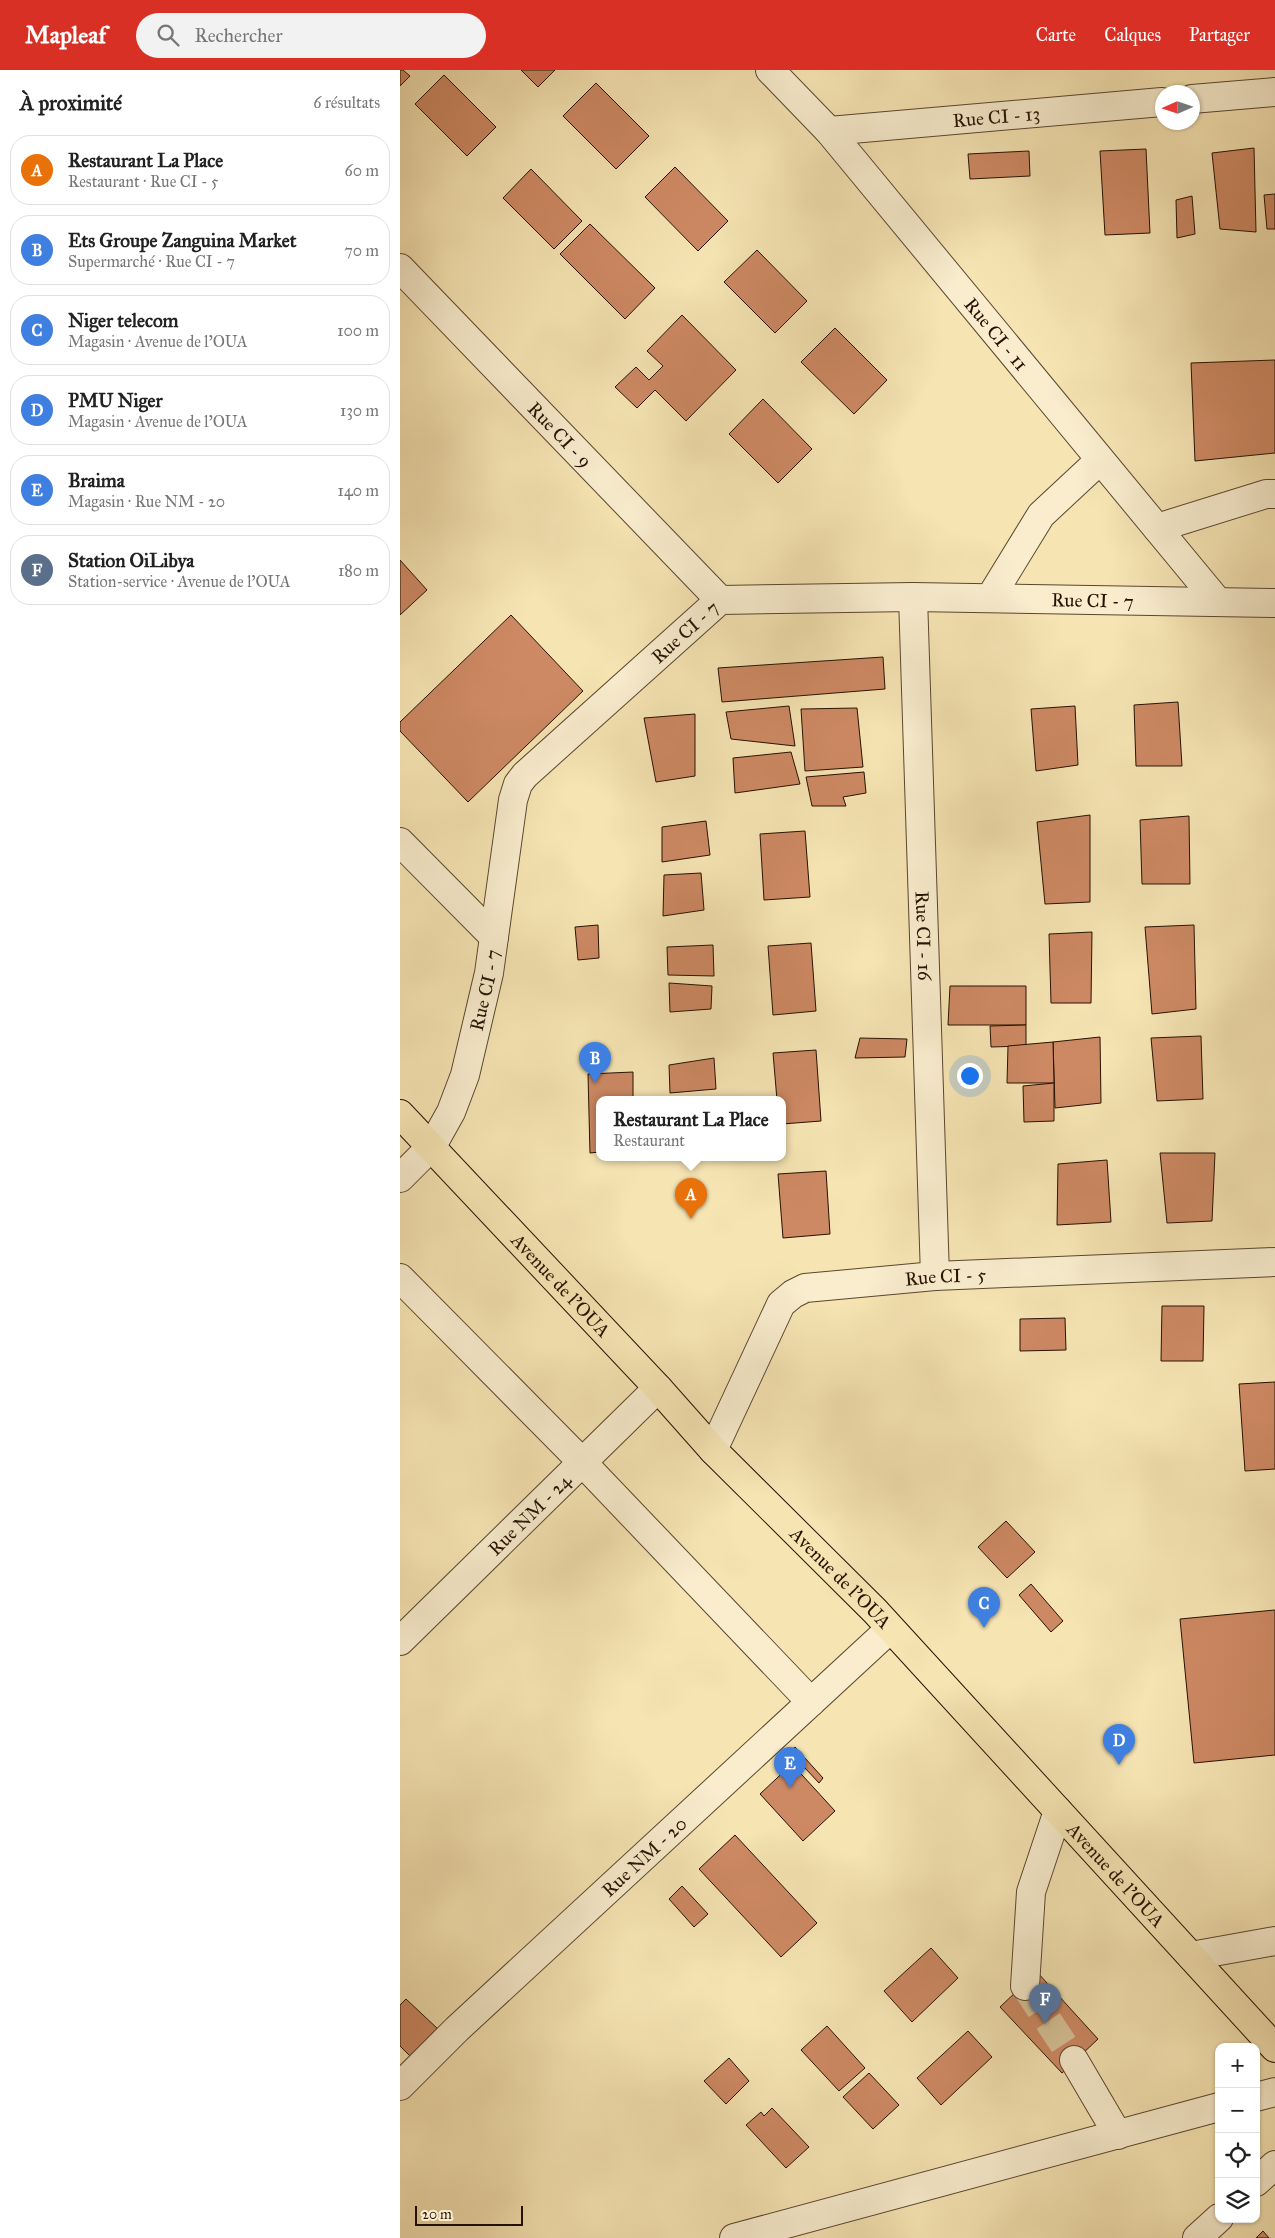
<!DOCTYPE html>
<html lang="fr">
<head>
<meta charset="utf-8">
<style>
  body { margin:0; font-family:"IM FELL Great Primer",serif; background:#f2f2f2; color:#222 }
  .controls { position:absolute; right:15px; bottom:15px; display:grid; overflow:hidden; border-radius:10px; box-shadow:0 1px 4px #0004 }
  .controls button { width:45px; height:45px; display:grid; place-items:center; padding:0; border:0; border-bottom:1px solid #e0e0e0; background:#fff; color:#222; font:25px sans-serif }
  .compass { position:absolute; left:755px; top:15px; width:45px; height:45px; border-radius:50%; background:#fff; box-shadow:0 1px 4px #0004; rotate:267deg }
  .scale { position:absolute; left:15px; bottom:12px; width:108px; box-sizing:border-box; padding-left:5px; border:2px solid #261101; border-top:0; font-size:14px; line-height:18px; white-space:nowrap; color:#261101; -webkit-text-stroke:4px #f9edce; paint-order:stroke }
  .you { position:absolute; left:569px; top:1005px; width:18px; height:18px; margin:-12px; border:4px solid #fff; border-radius:50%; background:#1a73e8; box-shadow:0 0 0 8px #1a73e833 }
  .badge { display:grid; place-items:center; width:32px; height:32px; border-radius:50%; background:#d93025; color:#fff; font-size:16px; font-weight:700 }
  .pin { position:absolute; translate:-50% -41px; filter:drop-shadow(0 1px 2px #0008) }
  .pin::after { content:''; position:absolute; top:26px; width:18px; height:15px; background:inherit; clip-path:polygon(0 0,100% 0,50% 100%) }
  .popup { position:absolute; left:196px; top:1026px; width:190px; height:65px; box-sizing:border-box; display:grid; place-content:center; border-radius:10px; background:#fff; filter:drop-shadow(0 1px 4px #0005); font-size:16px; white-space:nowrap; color:#767676 }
  .popup b { font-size:19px; color:#222 }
  .popup::after { content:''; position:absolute; left:50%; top:100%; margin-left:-10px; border:10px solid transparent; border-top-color:#fff }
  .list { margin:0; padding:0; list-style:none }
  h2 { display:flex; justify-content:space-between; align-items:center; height:65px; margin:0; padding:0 20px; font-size:21px }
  h2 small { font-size:16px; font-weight:400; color:#767676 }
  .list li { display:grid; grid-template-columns:32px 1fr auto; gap:15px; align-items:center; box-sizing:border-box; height:70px; margin:0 10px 10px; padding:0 10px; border:1px solid #e0e0e0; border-radius:20px }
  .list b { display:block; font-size:19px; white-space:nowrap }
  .list p { margin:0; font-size:16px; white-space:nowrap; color:#767676 }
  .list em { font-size:16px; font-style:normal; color:#767676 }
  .icon { flex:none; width:28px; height:28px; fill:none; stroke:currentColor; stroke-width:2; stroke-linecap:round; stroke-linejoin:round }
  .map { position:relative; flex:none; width:875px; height:2168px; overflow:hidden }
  header { display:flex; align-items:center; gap:30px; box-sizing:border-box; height:70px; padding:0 25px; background:#d93025; color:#fff }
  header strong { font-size:24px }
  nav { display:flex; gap:28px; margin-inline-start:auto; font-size:18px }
  .search { width:350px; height:45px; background:#f2f2f2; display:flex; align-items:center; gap:12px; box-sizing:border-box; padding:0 18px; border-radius:28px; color:#767676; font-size:19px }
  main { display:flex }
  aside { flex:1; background:#fff }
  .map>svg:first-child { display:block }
</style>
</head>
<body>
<header>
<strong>Mapleaf</strong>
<div class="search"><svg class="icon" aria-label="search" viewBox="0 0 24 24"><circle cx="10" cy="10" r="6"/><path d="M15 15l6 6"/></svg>Rechercher</div>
<nav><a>Carte</a><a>Calques</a><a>Partager</a></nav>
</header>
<main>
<aside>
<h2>À proximité<small>6 résultats</small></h2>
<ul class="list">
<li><span class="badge" style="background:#e8710a">A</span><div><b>Restaurant La Place</b><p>Restaurant · Rue CI - 5</p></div><em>60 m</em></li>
<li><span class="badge" style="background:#3f7fe0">B</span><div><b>Ets Groupe Zanguina Market</b><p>Supermarché · Rue CI - 7</p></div><em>70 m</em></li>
<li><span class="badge" style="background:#3f7fe0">C</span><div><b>Niger telecom</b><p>Magasin · Avenue de l'OUA</p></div><em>100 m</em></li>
<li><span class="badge" style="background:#3f7fe0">D</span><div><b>PMU Niger</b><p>Magasin · Avenue de l'OUA</p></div><em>130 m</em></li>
<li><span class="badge" style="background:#3f7fe0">E</span><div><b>Braima</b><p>Magasin · Rue NM - 20</p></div><em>140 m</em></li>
<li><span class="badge" style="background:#5c6f8a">F</span><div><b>Station OiLibya</b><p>Station-service · Avenue de l'OUA</p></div><em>180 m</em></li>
</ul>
</aside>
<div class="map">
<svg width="875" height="2168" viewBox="0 0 875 2168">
  <rect width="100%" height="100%" fill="#f6e4b3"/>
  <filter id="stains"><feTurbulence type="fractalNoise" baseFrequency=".004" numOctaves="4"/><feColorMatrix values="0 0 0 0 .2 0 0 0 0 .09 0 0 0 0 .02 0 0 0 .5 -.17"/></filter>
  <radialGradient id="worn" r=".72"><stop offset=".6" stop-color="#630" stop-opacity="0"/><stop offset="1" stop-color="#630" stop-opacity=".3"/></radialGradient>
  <g fill="#cd8964" stroke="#261101">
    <path d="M 0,0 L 3,0 L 10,6 L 0,16 Z"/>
    <path d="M 121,0 L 155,0 L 138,17 Z"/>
    <path d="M 44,5 L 96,57 L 67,86 L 15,34 Z"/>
    <path d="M 196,13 L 249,66 L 216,99 L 163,46 Z"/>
    <path d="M 854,78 L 856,162 L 820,159 L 812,83 Z"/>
    <path d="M 746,79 L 750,163 L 705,165 L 700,81 Z"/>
    <path d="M 629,81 L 630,106 L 570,109 L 568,84 Z"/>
    <path d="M 275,97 L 328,151 L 298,181 L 245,127 Z"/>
    <path d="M 131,99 L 182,151 L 154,179 L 103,128 Z"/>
    <path d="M 875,124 L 875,159 L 867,159 L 864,125 Z"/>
    <path d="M 792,126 L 795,164 L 777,168 L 776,130 Z"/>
    <path d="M 190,154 L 255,218 L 225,249 L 160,184 Z"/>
    <path d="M 357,180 L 407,231 L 375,263 L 324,212 Z"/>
    <path d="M 282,245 L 336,300 L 286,351 L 255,320 L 237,338 L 215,317 L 236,297 L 249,310 L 263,296 L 247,281 Z"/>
    <path d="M 435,258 L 487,310 L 454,344 L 401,292 Z"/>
    <path d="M 875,290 L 875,383 L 795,391 L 791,293 Z"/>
    <path d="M 363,329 L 412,379 L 378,413 L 329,364 Z"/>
    <path d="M 0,490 L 27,520 L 0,545 Z"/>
    <path d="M 111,545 L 183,621 L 68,732 L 0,661 L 0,652 Z"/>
    <path d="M 483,587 L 485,619 L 322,632 L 318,598 Z"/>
    <path d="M 778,632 L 782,696 L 736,696 L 734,635 Z"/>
    <path d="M 389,636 L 395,676 L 331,669 L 326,642 Z"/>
    <path d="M 675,636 L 678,695 L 636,701 L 631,639 Z"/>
    <path d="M 457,638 L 463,697 L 405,701 L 401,639 Z"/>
    <path d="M 295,644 L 295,706 L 256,712 L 244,648 Z"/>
    <path d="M 391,682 L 400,714 L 335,723 L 333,688 Z"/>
    <path d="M 464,702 L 466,723 L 443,727 L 446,736 L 412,736 L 406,707 Z"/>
    <path d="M 690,745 L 690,832 L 645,834 L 637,752 Z"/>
    <path d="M 789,746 L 790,814 L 742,814 L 740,750 Z"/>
    <path d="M 306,751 L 310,785 L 262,792 L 262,757 Z"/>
    <path d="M 405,761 L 410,827 L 364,830 L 360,764 Z"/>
    <path d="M 301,803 L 304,840 L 263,846 L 264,805 Z"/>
    <path d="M 198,855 L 199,888 L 178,890 L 175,857 Z"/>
    <path d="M 794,855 L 796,939 L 752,944 L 745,857 Z"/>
    <path d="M 692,862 L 691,933 L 651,933 L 649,864 Z"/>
    <path d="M 411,873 L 416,941 L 373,945 L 368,876 Z"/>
    <path d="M 313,875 L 314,906 L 268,905 L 267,877 Z"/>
    <path d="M 269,913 L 312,916 L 311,939 L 270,942 Z"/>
    <path d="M 550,916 L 626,916 L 626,955 L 548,955 Z"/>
    <path d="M 626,955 L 626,976 L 591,977 L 590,956 Z"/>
    <path d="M 801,966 L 803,1029 L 757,1031 L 751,968 Z"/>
    <path d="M 700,967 L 701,1033 L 655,1038 L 653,972 Z"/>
    <path d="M 460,968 L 507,969 L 505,987 L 455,988 Z"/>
    <path d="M 653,972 L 654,1013 L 607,1013 L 608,976 Z"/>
    <path d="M 416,980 L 421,1051 L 382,1054 L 382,1030 L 377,1030 L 373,983 Z"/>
    <path d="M 314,988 L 316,1019 L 270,1023 L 269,995 Z"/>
    <path d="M 233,1002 L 233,1030 L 200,1030 L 200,1082 L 190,1083 L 188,1004 Z"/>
    <path d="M 654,1013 L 654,1051 L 624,1052 L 623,1016 Z"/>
    <path d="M 320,1028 L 320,1030 L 300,1030 Z"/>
    <path d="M 760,1083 L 815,1083 L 812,1151 L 767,1153 Z"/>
    <path d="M 707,1090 L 711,1152 L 657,1155 L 658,1094 Z"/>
    <path d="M 426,1101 L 430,1164 L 383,1168 L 378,1104 Z"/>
    <path d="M 762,1236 L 804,1236 L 803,1291 L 761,1291 Z"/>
    <path d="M 665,1248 L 666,1280 L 620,1281 L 620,1249 Z"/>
    <path d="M 875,1312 L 875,1399 L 845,1401 L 839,1314 Z"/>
    <path d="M 606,1451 L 635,1482 L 607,1508 L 578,1477 Z"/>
    <path d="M 631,1514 L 663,1551 L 651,1562 L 619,1525 Z"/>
    <path d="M 875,1540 L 875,1685 L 794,1693 L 780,1549 Z"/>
    <path d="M 395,1677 L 423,1708 L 419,1713 L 390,1682 Z"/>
    <path d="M 392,1694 L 435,1741 L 403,1771 L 360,1724 Z"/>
    <path d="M 335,1765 L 417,1853 L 381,1887 L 299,1799 Z"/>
    <path d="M 282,1816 L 308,1844 L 294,1857 L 269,1829 Z"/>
    <path d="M 531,1878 L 558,1908 L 512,1952 L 484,1921 Z"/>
    <path d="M 637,1902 L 698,1969 L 662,2003 L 600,1937 Z"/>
    <path d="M 6,1929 L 39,1960 L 13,1989 L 0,1976 L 0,1935 Z"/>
    <path d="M 427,1956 L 465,1998 L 439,2021 L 401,1980 Z"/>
    <path d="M 568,1961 L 592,1987 L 541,2035 L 517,2008 Z"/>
    <path d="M 329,1988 L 349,2011 L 326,2034 L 304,2011 Z"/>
    <path d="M 469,2003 L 499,2035 L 473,2059 L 443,2027 Z"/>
    <path d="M 372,2038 L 409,2077 L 386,2098 L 346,2055 L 361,2042 L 364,2046 Z"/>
    <path d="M 863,2161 L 869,2168 L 856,2168 Z"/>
  </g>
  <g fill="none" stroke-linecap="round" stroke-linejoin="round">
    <path stroke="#d7c498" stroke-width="28" stroke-dasharray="28 14" stroke-linecap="butt" d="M 625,1916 L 674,1990"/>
    <g stroke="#5a462e" stroke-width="30">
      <g id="minor">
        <path id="s1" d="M 370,0 L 429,61 L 818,532"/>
        <path d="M 792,29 L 875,22"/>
        <path id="s2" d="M 429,61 L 762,32"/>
        <path id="s3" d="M 0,198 L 320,530"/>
        <path d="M 757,458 L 866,424 L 875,424"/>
        <path id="s4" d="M 513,527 L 535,1206"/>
        <path d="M 590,528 L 641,445 L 700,390"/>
        <path d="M 0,772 L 94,867"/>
        <path id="s5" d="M 0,1108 L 32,1076 L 51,1042 L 65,1005 L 89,903 L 113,730 L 118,714 L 125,705 L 320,530 L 513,527 L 875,533"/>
        <path d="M 0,1208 L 182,1392 L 411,1632"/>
        <path id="s6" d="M 313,1380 L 381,1234 L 393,1224 L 405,1218 L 535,1206 L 875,1192"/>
        <path id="s7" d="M 0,1571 L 258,1318"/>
        <path d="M 791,1886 L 875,1871"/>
        <path d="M 625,1916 L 631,1822 L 658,1741"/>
        <path d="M 674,1990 L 718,2065"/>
        <path id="s8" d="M 0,2016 L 57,1959 L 490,1559"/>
        <path d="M 856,2027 L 875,2022"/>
        <path d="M 856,2112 L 875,2095"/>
        <path d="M 334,2168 L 819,2037"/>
        <path d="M 797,2168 L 819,2148"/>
      </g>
    </g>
    <g stroke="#261101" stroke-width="30">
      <g id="major">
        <path id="s9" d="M 0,1044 L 258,1318 L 313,1380 L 475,1541 L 875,1978"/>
      </g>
    </g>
    <use href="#minor" stroke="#f9edce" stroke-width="28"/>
    <use href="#major" stroke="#f6e4b3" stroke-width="28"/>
  </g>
  <g text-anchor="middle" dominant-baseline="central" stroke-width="4.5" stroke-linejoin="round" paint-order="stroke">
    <g font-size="19" fill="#261101" stroke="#f9edce">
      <text stroke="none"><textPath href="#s2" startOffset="168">Rue CI - 13</textPath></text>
      <text stroke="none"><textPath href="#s1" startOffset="348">Rue CI - 11</textPath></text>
      <text stroke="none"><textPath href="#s3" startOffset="231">Rue CI - 9</textPath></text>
      <text stroke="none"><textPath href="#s5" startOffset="1066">Rue CI - 7</textPath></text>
      <text stroke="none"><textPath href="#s5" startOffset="646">Rue CI - 7</textPath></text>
      <text stroke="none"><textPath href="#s4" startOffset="339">Rue CI - 16</textPath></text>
      <text stroke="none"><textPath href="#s5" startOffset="211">Rue CI - 7</textPath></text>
      <text stroke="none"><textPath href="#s6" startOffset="331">Rue CI - 5</textPath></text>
      <text stroke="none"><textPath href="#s9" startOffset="235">Avenue de l'OUA</textPath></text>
      <text stroke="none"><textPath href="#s7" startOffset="181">Rue NM - 24</textPath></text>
      <text stroke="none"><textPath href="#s9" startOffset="640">Avenue de l'OUA</textPath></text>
      <text stroke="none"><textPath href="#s8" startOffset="335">Rue NM - 20</textPath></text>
      <text stroke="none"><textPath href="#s9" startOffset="1045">Avenue de l'OUA</textPath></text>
    </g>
  </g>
  <rect width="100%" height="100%" filter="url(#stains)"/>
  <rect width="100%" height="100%" fill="url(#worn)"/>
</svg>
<div class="controls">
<button>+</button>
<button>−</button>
<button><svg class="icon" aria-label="locate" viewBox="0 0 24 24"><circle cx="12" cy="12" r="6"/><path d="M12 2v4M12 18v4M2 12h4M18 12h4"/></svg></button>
<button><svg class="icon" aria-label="layers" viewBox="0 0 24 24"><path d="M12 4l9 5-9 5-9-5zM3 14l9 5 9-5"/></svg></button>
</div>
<svg class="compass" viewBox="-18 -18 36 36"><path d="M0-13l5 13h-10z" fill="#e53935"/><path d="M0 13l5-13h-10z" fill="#767676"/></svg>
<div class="scale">20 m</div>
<div class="you"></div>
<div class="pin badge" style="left:291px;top:1149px;background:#e8710a">A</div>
<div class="popup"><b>Restaurant La Place</b>Restaurant</div>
<div class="pin badge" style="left:195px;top:1013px;background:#3f7fe0">B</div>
<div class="pin badge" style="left:584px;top:1558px;background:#3f7fe0">C</div>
<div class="pin badge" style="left:719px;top:1695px;background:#3f7fe0">D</div>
<div class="pin badge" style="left:390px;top:1718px;background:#3f7fe0">E</div>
<div class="pin badge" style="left:645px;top:1954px;background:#5c6f8a">F</div>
</div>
</main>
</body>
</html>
